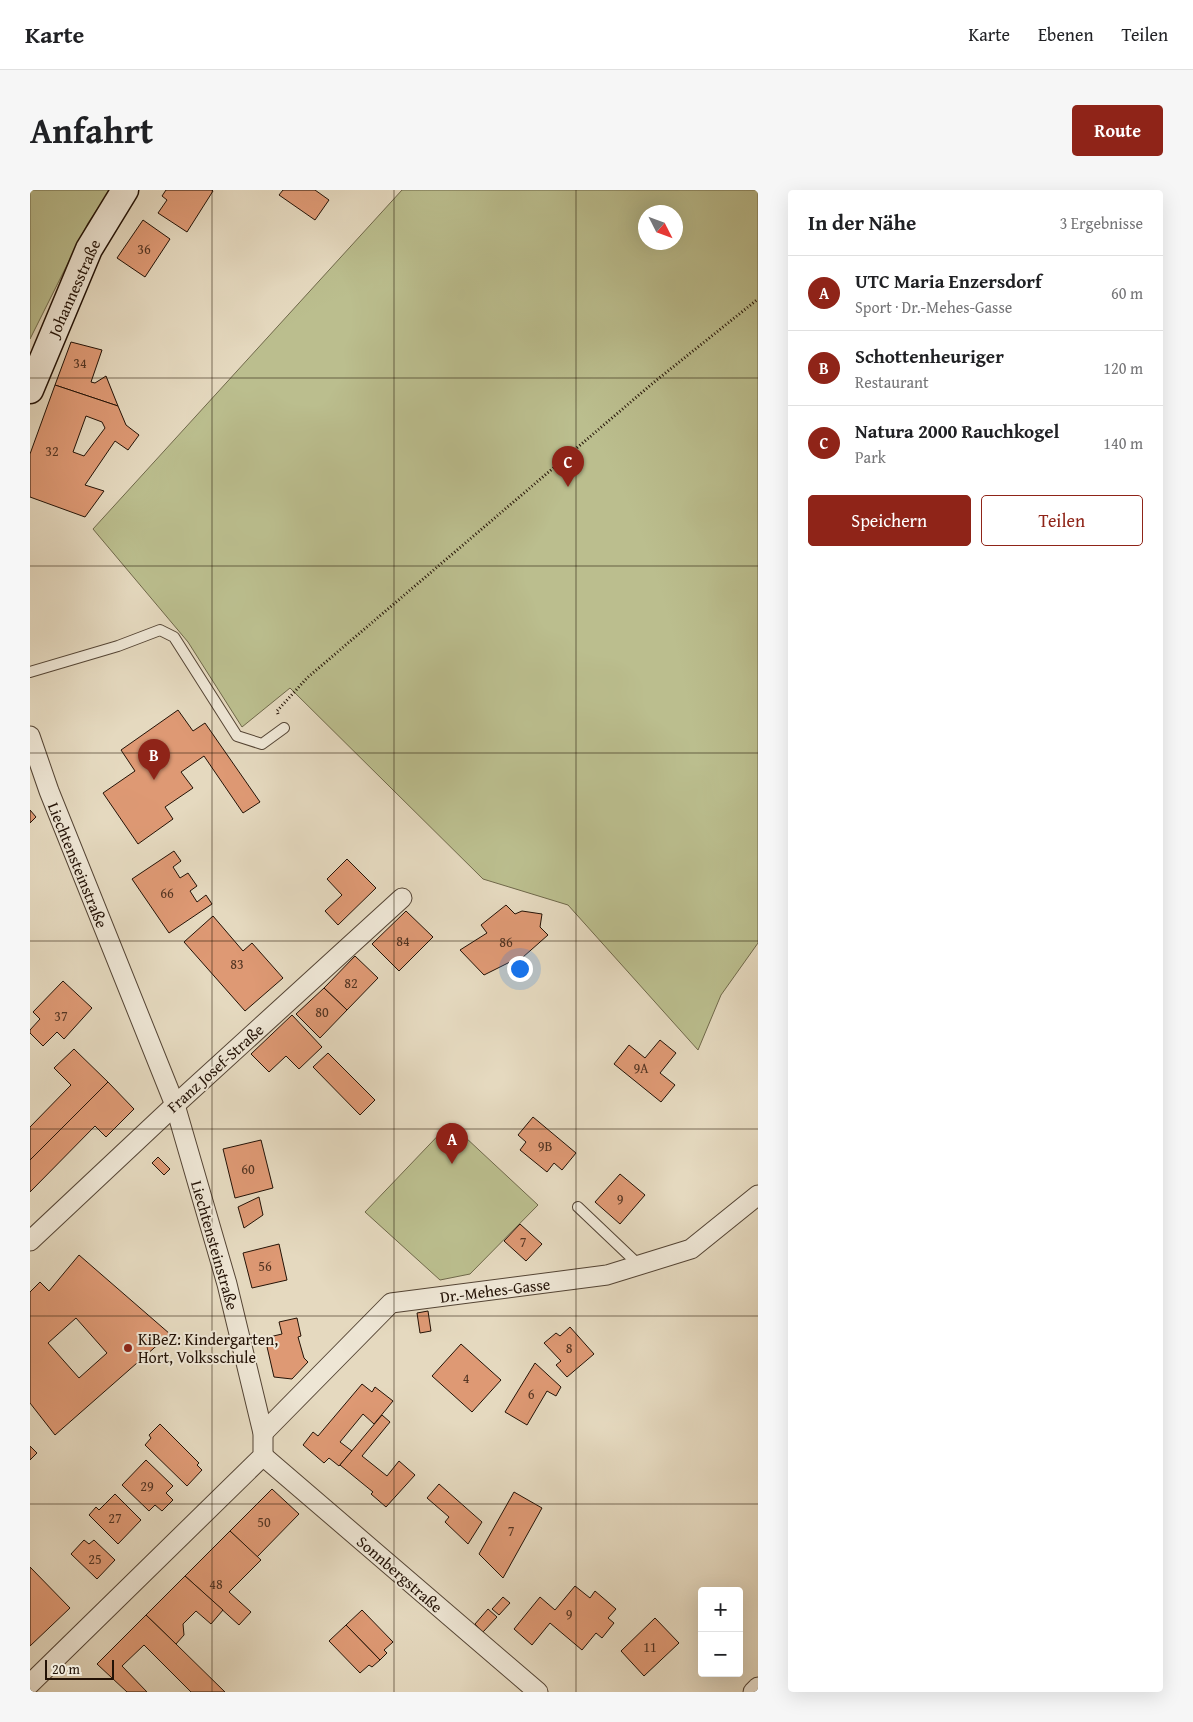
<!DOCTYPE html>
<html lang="de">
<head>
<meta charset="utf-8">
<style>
  body { margin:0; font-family:"Gentium Book Plus",serif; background:#f6f6f6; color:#202124 }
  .controls { position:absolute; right:15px; bottom:15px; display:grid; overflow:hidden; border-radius:5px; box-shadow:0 5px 20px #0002 }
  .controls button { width:45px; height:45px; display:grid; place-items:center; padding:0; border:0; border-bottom:1px solid #e0e0e0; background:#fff; color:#202124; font:25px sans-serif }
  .compass { position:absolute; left:608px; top:15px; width:45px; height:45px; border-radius:50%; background:#fff; box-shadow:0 5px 20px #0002; rotate:132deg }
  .scale { position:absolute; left:15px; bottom:12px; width:69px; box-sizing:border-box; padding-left:5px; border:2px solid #231206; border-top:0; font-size:14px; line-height:18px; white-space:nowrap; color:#231206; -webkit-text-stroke:4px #eee6d5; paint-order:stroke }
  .you { position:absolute; left:489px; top:778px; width:18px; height:18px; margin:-12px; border:4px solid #fff; border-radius:50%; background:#1a73e8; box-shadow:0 0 0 8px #1a73e833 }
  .badge { display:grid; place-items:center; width:32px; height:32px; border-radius:50%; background:#8f2418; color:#fff; font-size:16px; font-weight:700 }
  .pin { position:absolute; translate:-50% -41px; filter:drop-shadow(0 1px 2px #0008) }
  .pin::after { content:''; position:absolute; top:26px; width:18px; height:15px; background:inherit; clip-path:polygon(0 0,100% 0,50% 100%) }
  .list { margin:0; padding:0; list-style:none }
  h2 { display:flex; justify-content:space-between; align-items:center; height:65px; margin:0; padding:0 20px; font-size:21px }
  h2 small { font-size:16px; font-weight:400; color:#757577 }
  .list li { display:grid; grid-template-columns:32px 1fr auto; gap:15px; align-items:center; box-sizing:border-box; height:75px; padding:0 20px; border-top:1px solid #e0e0e0 }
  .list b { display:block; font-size:19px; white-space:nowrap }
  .list p { margin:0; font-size:16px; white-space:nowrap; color:#757577 }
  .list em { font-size:16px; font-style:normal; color:#757577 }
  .actions { display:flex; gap:10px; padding:15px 20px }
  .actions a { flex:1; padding:11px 0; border:1px solid #8f2418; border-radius:5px; text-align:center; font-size:18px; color:#8f2418 }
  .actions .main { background:#8f2418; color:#fff }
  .map { position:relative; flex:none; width:728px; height:1502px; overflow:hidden; border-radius:5px }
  header { display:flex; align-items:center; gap:30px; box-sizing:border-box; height:70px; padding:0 25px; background:#fff; border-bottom:1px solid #e0e0e0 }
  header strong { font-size:24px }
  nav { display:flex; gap:28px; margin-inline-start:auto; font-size:18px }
  .intro { display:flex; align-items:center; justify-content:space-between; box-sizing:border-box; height:120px; padding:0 30px }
  h1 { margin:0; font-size:35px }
  .button { padding:12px 22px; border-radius:5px; background:#8f2418; color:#fff; font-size:18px; font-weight:700 }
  main { display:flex; gap:30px; padding:0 30px }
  aside { flex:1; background:#fff; border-radius:5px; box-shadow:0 5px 20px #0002 }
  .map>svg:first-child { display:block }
</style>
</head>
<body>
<header>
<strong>Karte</strong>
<nav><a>Karte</a><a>Ebenen</a><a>Teilen</a></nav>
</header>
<div class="intro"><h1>Anfahrt</h1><a class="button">Route</a></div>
<main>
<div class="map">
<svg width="728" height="1502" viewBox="0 0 728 1502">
  <rect width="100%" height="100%" fill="#e5d9bf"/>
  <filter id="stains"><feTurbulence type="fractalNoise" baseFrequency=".004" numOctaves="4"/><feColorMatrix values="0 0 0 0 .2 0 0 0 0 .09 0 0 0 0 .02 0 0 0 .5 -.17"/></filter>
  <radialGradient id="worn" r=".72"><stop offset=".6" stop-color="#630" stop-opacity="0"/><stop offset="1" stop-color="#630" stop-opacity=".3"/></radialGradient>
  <g fill="#bbbe8e" stroke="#6f684a" fill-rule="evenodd">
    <path d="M 0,0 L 80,0 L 58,33 L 0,149 Z"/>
    <path d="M 372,0 L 728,0 L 728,753 L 691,805 L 668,860 L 538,715 L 453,689 L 260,498 L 212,537 L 158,452 L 63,339 ZM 646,22 L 646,52 L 616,52 L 616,22 Z"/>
    <path d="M 420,933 L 508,1015 L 440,1084 L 410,1090 L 335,1022 Z"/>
  </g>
  <g fill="#de9974" stroke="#231206" fill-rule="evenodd">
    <path d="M 136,0 L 182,0 L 183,1 L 157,42 L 128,23 L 137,10 L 132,6 Z"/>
    <path d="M 253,0 L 285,0 L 299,10 L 285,30 L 249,5 Z"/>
    <path d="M 113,30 L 140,49 L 115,87 L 87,68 Z"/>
    <path d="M 41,152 L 72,160 L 61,192 L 65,193 L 76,186 L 88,216 L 25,195 Z"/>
    <path d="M 25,195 L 88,216 L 96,235 L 109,245 L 98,260 L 85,251 L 55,295 L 74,301 L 55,327 L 0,307 L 0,264 ZM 56,226 L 72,232 L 75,238 L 54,266 L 43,262 Z"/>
    <path d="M 148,520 L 163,541 L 175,533 L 230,612 L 213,623 L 174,566 L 151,582 L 163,598 L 135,617 L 143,629 L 108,654 L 73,603 L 105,581 L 91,560 Z"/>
    <path d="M 0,620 L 6,627 L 0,633 Z"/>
    <path d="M 144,661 L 151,671 L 143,677 L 150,688 L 158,683 L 167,696 L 160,701 L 167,712 L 176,705 L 182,714 L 139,743 L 102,689 Z"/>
    <path d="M 317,669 L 346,698 L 308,735 L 295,721 L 312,705 L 297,689 Z"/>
    <path d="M 476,715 L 485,724 L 492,721 L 512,724 L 510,737 L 518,745 L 484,775 L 480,772 L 454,785 L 430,760 L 457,743 L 451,735 Z"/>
    <path d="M 376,721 L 403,747 L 369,781 L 342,754 Z"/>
    <path d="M 183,726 L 213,761 L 222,753 L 253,788 L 215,821 L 154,752 Z"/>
    <path d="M 325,766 L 348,788 L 317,820 L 294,798 Z"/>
    <path d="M 33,791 L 62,818 L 34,849 L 27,842 L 13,856 L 0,843 L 0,840 L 10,829 L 3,822 Z"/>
    <path d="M 294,798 L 317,820 L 290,848 L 266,824 Z"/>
    <path d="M 262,825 L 292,857 L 269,879 L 256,866 L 239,882 L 221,864 Z"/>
    <path d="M 630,850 L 646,863 L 630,883 L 645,895 L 631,912 L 584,874 L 599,855 L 615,868 Z"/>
    <path d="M 44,859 L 78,892 L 0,970 L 0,937 L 41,895 L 24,878 Z"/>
    <path d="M 298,863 L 345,910 L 330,925 L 283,877 Z"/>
    <path d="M 78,892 L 104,919 L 76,947 L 65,936 L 0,1002 L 0,970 Z"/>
    <path d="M 503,927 L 546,963 L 532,980 L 524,973 L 517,982 L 490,960 L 496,952 L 488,945 Z"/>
    <path d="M 231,950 L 243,998 L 205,1008 L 193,959 Z"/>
    <path d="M 128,967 L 140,979 L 134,985 L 122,973 Z"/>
    <path d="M 590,984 L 615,1005 L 590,1034 L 565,1012 Z"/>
    <path d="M 229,1007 L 233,1025 L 214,1038 L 208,1017 Z"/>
    <path d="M 490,1034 L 512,1054 L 496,1071 L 474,1051 Z"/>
    <path d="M 249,1054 L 257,1090 L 222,1098 L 213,1063 Z"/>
    <path d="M 49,1065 L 140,1144 L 25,1245 L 0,1213 L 0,1102 L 10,1092 L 19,1101 ZM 46,1128 L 77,1163 L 49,1188 L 18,1153 Z"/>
    <path d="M 398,1121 L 401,1141 L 390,1143 L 387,1123 Z"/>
    <path d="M 267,1128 L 271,1146 L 268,1147 L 274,1168 L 278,1172 L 262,1189 L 244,1187 L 235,1148 L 252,1144 L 249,1132 Z"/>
    <path d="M 540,1137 L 564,1164 L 537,1187 L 526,1175 L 531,1171 L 514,1153 L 526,1143 L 530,1146 Z"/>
    <path d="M 431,1154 L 471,1190 L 442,1222 L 402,1186 Z"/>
    <path d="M 505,1173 L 531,1197 L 526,1206 L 517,1201 L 497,1235 L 475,1222 Z"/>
    <path d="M 332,1194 L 342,1202 L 345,1197 L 363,1211 L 344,1234 L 333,1224 L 310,1252 L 322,1261 L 309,1276 L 299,1268 L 294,1273 L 273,1255 L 283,1242 L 288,1246 Z"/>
    <path d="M 352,1225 L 360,1232 L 332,1266 L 357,1286 L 369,1271 L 385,1285 L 356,1317 L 341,1304 L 343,1302 L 310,1275 Z"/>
    <path d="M 130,1234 L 169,1273 L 167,1275 L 172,1280 L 157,1296 L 115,1255 L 121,1248 L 119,1245 Z"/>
    <path d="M 0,1256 L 7,1263 L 0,1270 Z"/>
    <path d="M 116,1270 L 143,1296 L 136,1303 L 143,1310 L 132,1321 L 125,1315 L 119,1321 L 92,1295 Z"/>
    <path d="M 409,1294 L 452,1332 L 438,1354 L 415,1332 L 419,1327 L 397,1308 Z"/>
    <path d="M 242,1299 L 269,1324 L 227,1367 L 200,1341 Z"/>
    <path d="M 484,1302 L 512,1318 L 473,1388 L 449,1364 Z"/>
    <path d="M 85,1304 L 111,1330 L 88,1354 L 59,1325 L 66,1317 L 69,1320 Z"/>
    <path d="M 200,1341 L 231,1370 L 199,1402 L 221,1422 L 209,1435 L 155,1386 Z"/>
    <path d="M 54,1350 L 59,1354 L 64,1350 L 85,1370 L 67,1389 L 41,1364 Z"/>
    <path d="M 0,1377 L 40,1418 L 0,1456 Z"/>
    <path d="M 155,1386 L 193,1420 L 181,1434 L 166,1421 L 153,1434 L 154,1445 L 146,1454 L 116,1425 Z"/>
    <path d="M 545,1396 L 560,1408 L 565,1401 L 586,1419 L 578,1428 L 584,1433 L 572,1448 L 566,1443 L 552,1460 L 520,1433 L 502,1455 L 484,1439 L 510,1407 L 525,1420 Z"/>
    <path d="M 473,1407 L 480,1413 L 469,1425 L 462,1419 Z"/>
    <path d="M 458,1419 L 467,1427 L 453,1442 L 445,1434 Z"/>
    <path d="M 332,1420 L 363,1452 L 354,1460 L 357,1463 L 350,1470 L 316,1435 Z"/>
    <path d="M 116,1425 L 146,1454 L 195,1502 L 161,1502 L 114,1455 L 92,1476 L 117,1502 L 97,1502 L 67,1474 Z"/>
    <path d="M 625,1428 L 649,1453 L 614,1486 L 591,1461 Z"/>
    <path d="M 316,1435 L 350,1470 L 342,1477 L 339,1475 L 330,1483 L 299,1451 Z"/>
  </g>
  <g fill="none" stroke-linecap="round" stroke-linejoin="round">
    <g stroke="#544434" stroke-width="12">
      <g id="lane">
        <path d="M 0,482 L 88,456 L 130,440 L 144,447 L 207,546 L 232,554 L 254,538"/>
        <path d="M 548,1017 L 609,1075"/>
      </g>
    </g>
    <g stroke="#544434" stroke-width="21">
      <g id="street">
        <path d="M 0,546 L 19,601 L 145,915 L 197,1094 L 233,1243 L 233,1266 L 0,1494"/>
        <path d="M 0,1051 L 145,915 L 372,708"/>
        <path d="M 233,1243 L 361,1113 L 577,1085 L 661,1059 L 728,1005"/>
        <path d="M 233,1266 L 508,1502"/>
        <path d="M 723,1502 L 728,1497"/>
      </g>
    </g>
    <g stroke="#231206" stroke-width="29">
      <path id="secondary" d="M 0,200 L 59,59 L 95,0"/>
    </g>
    <path stroke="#231206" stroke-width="3" stroke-dasharray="1 2.5" stroke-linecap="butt" d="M 248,524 L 247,521 L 277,488 L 623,193 L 728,109"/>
    <use href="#lane" stroke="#eee6d5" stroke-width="10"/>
    <use href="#street" stroke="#eee6d5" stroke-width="19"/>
    <use href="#secondary" stroke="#eee6d5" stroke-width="26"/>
  </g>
  <path fill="none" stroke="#231206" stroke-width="1" stroke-opacity="0.55" d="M 182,0 L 182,1502M 364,0 L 364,1502M 546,0 L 546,1502M 0,188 L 728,188M 0,376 L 728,376M 0,563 L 728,563M 0,751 L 728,751M 0,939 L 728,939M 0,1126 L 728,1126M 0,1314 L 728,1314"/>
  <circle fill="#8f2418" stroke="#eee6d5" stroke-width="2" cx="98" cy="1158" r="5"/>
  <g text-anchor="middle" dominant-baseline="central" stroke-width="4" stroke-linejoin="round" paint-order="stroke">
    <g font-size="14" fill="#523422">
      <text x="114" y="59">36</text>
      <text x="50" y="173">34</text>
      <text x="22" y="261">32</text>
      <text x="137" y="703">66</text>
      <text x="373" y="751">84</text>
      <text x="476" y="752">86</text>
      <text x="207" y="774">83</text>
      <text x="321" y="793">82</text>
      <text x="292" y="822">80</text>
      <text x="31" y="826">37</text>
      <text x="611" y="878">9A</text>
      <text x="515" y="956">9B</text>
      <text x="218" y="979">60</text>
      <text x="590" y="1009">9</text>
      <text x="493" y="1052">7</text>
      <text x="235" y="1076">56</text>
      <text x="539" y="1158">8</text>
      <text x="436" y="1188">4</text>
      <text x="501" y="1204">6</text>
      <text x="117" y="1296">29</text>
      <text x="85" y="1328">27</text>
      <text x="234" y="1332">50</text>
      <text x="481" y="1341">7</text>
      <text x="65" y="1369">25</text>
      <text x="186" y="1394">48</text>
      <text x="539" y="1424">9</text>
      <text x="620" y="1457">11</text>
    </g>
    <g font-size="16" fill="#231206" stroke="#eee6d5">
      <text transform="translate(44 98) rotate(-66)">Johannesstraße</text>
      <text transform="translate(48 675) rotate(68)">Liechtensteinstraße</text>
      <text transform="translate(185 878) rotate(-42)">Franz Josef-Straße</text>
      <text transform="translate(185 1055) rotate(74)">Liechtensteinstraße</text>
      <text transform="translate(465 1100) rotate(-7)">Dr.-Mehes-Gasse</text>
      <text transform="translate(370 1384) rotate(41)">Sonnbergstraße</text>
    </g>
    <g font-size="16" fill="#231206" stroke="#eee6d5" text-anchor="start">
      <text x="108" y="1149">KiBeZ: Kindergarten,<tspan x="108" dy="18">Hort, Volksschule</tspan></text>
    </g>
  </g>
  <rect width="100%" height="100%" filter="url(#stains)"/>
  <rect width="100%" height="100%" fill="url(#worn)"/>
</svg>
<div class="controls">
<button>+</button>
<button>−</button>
</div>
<svg class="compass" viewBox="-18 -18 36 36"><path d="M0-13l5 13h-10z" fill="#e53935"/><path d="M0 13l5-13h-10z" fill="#757577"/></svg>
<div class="scale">20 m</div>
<div class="you"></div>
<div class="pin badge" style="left:422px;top:974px">A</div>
<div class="pin badge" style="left:124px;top:590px">B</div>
<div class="pin badge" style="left:538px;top:297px">C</div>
</div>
<aside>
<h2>In der Nähe<small>3 Ergebnisse</small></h2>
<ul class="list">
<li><span class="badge">A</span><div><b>UTC Maria Enzersdorf</b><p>Sport · Dr.-Mehes-Gasse</p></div><em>60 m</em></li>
<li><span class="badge">B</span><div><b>Schottenheuriger</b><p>Restaurant</p></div><em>120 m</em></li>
<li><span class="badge">C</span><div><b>Natura 2000 Rauchkogel</b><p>Park</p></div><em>140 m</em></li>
</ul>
<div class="actions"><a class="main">Speichern</a><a>Teilen</a></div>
</aside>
</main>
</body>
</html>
